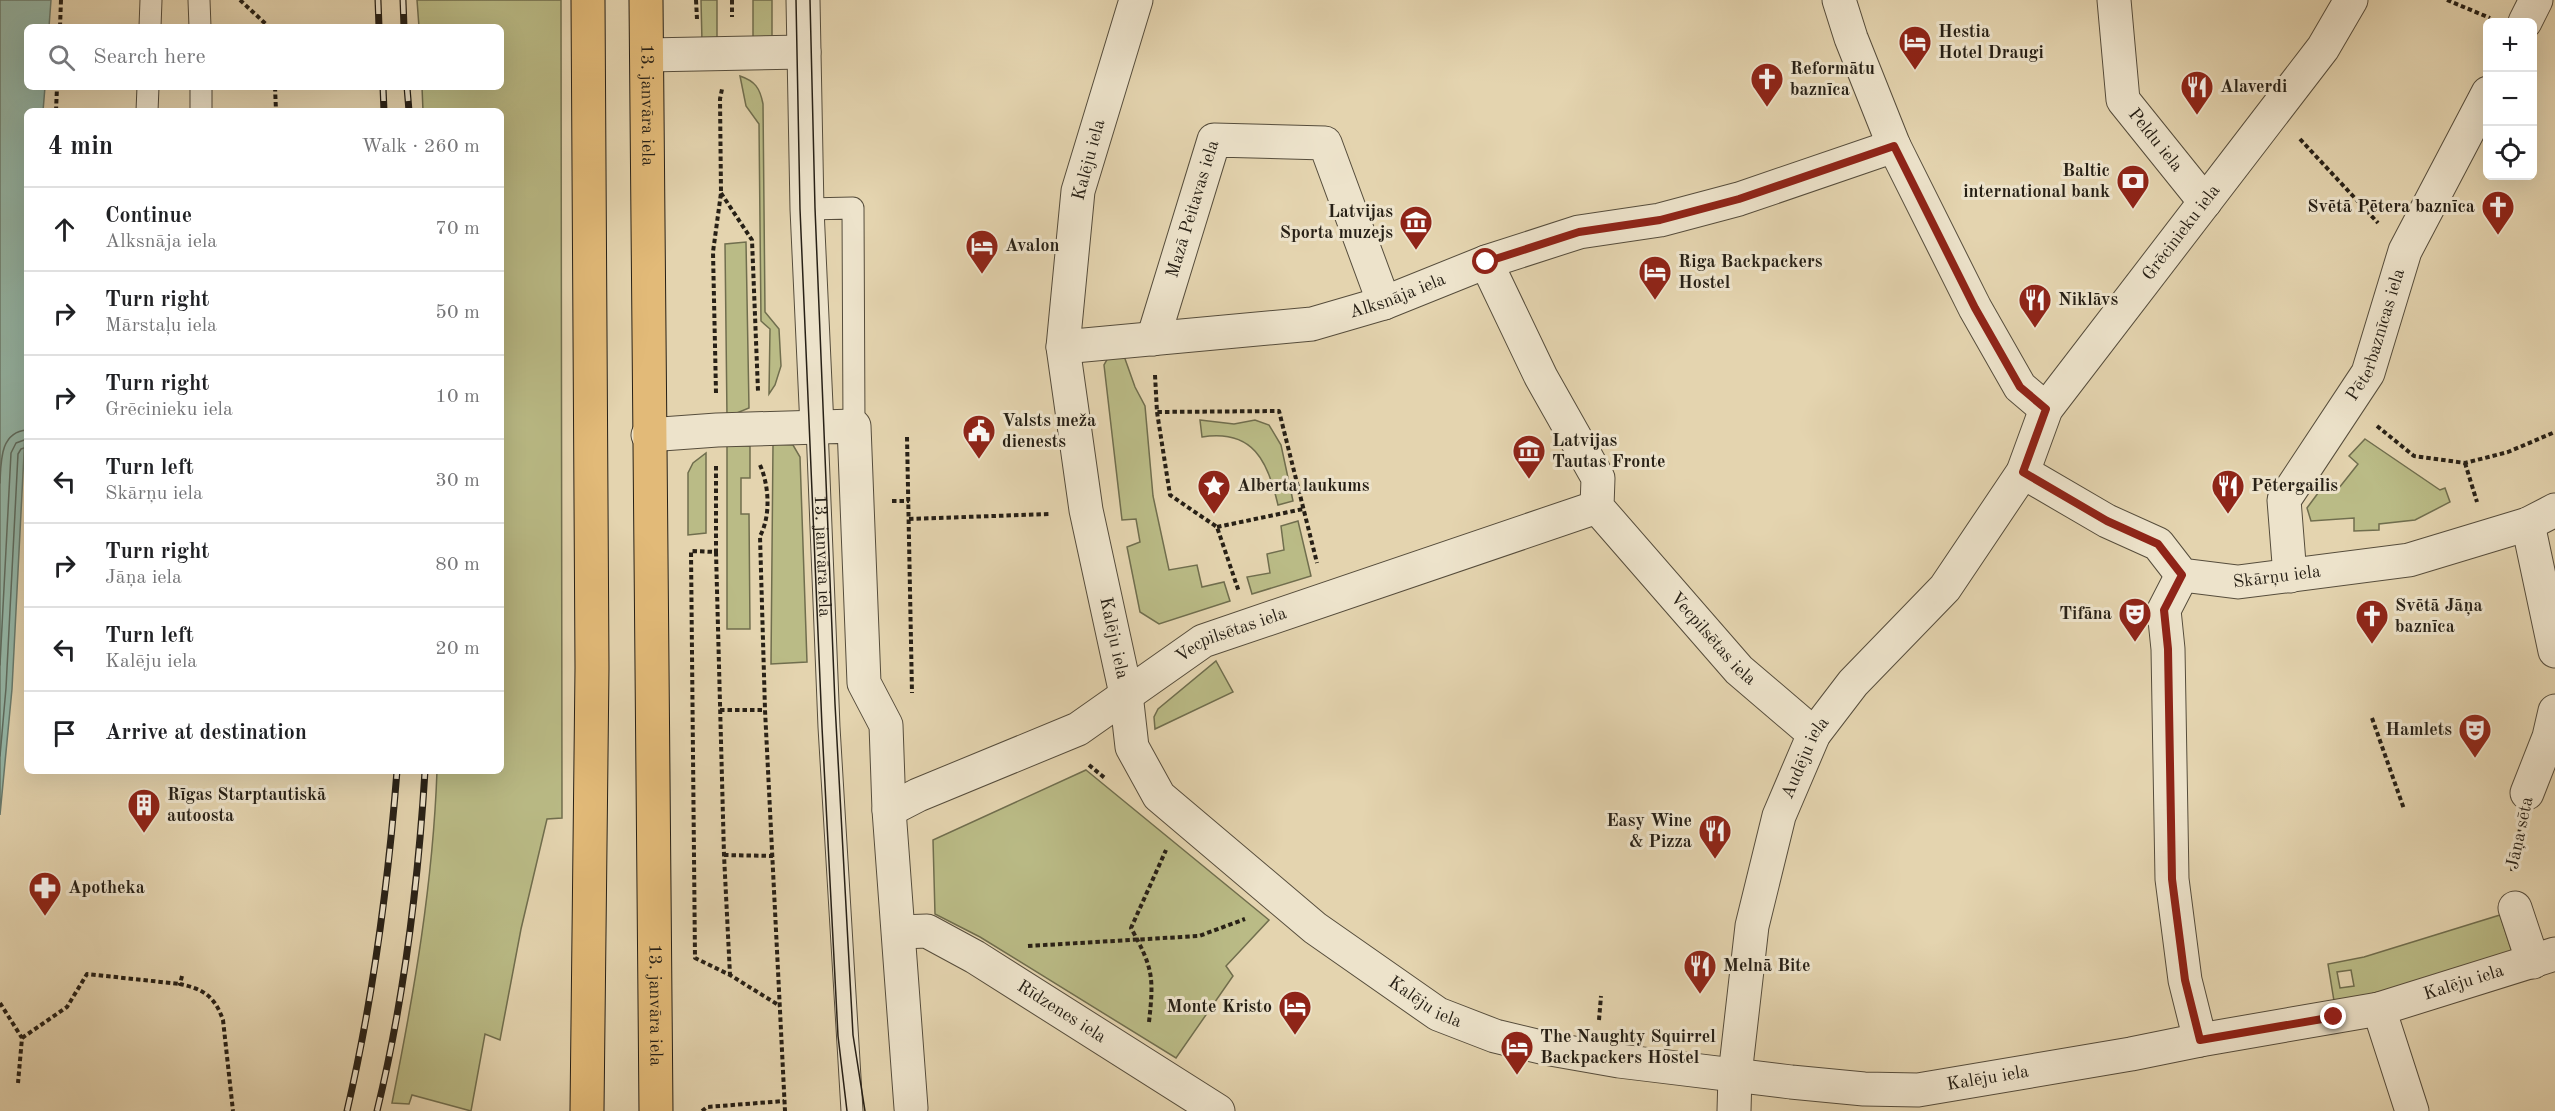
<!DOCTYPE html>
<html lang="en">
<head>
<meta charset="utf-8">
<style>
  body { margin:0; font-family:"Old Standard TT",serif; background:#f2f2f2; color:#202124 }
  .controls { position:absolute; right:18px; top:18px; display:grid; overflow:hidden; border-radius:9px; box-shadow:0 6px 24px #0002 }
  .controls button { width:54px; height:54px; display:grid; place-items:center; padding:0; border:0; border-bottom:2px solid #e0e0e0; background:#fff; color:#202124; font:30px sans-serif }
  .stop { position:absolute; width:18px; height:18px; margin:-14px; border:4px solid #8f2418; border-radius:50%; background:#fff }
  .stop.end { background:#8f2418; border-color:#fff; box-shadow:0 2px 6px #0008 }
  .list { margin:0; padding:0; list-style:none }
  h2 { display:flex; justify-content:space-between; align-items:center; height:78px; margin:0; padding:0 24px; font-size:26px }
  h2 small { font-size:20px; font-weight:400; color:#757577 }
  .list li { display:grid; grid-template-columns:39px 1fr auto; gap:18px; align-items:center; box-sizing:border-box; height:84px; padding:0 24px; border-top:2px solid #e0e0e0 }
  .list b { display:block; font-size:22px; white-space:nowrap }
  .list p { margin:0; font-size:20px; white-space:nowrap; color:#757577 }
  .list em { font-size:20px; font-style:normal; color:#757577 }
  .icon { flex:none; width:33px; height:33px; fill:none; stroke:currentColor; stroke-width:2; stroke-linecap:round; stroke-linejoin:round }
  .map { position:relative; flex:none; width:2555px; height:1111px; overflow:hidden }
  .search { position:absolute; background:#fff; box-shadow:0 6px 24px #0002; left:24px; top:24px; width:480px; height:66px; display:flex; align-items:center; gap:15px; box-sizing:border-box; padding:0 21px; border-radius:9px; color:#757577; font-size:22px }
  .panel { position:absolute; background:#fff; box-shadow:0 6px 24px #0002; left:24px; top:108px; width:480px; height:666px; border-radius:9px }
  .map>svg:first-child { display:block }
</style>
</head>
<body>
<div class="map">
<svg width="2555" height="1111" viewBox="0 0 2555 1111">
  <rect width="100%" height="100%" fill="#e4d4af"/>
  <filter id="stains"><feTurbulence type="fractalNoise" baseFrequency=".00333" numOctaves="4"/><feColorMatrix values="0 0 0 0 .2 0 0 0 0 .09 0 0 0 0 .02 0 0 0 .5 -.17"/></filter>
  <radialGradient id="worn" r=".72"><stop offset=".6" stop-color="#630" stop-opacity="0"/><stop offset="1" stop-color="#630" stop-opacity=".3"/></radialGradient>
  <g fill="#babb86" stroke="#706e4e" stroke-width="1.5" fill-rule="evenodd">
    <path d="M 417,0 L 561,0 L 562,818 L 547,819 L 521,929 L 500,1040 L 485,1034 L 471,1111 L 412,1095 L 409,1104 L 392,1103 C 414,993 433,884 437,771 L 501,771 L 501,111 L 423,111 L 422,87 L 501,87 L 501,27 L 419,27 Z"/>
    <path d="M 701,0 L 717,0 L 717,42 L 702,42 Z"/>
    <path d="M 753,0 L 772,0 L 772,38 L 753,39 Z"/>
    <path d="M 740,76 C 755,81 760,88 763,104 L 765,312 L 779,329 L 781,366 L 775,385 L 769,394 L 770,329 L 761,321 L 759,124 L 746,106 Z"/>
    <path d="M 746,242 L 749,408 L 727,417 L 725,244 Z"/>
    <path d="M 1124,356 L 1135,387 L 1145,406 L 1153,496 L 1169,570 L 1197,565 L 1202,587 L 1224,582 L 1230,601 L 1159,624 L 1140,612 L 1127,547 L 1140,542 L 1136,519 L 1122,520 L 1104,365 L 1108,358 Z"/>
    <path d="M 1200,420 L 1234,424 L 1255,420 L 1269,425 L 1281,445 L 1293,501 L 1278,505 C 1268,461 1253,429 1202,437 Z"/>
    <path d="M 2365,439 L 2440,490 L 2445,488 L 2450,502 L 2415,520 L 2379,524 L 2379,530 L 2354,531 L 2354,518 L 2311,521 L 2307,508 L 2324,485 L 2335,493 L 2358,464 L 2349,456 Z"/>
    <path d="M 773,444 L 793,445 L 800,457 L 807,662 L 771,664 Z"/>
    <path d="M 727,445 L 750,446 L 750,478 L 741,478 L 741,514 L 749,514 L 750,629 L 727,629 Z"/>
    <path d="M 706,453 L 706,533 L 688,535 L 688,473 L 693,463 Z"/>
    <path d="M 1298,521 L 1311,576 L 1252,594 L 1247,577 L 1270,573 L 1267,554 L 1284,550 L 1281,526 Z"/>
    <path d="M 1216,661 L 1233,692 L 1155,729 L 1154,717 L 1158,709 Z"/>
    <path d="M 1086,770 L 1269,920 L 1226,966 L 1233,976 L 1176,1058 L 980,937 L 935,914 L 933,840 Z"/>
    <path d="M 2500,915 L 2513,955 L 2378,993 L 2334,1001 L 2328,964 L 2364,957 ZM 2351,970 L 2354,986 L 2340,988 L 2337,972 Z"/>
  </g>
  <path fill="#95b8a9" stroke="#697b6e" stroke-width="1.5" d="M 0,0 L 51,0 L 49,27 L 27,27 L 27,87 L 45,87 L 43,111 L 27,111 L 27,395 L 12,689 L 0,815 Z"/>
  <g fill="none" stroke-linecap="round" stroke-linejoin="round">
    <g stroke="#5e6c60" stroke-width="1.5">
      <path d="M 0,483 C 1,461 0,432 27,430"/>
      <path d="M 0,665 L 11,453 L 16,443 L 27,439"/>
      <path d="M 0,756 L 6,688 L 18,454 L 21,449 L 27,447"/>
    </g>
    <g stroke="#564d3c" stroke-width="23">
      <g id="lane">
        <path d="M 199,0 L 200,27"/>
        <path d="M 150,27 L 151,0"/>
        <path d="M 201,87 L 201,111"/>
        <path d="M 147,111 L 148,87"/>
        <path d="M 807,209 L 853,208 L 854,426"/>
        <path id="s1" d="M 817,427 L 829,727 L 852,1111"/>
      </g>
    </g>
    <g stroke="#564d3c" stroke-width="35">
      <g id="street">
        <path d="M 803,0 L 807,209 L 817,427"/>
        <path id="s2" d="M 1136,0 L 1078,191 L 1063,347 L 1086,510 L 1126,694 L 1132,747 L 1159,796 L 1315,928 L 1438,1014 L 1495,1036 L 1545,1048 L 1619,1061 L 1791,1082 L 1864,1089 L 1918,1090 L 2131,1054 L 2200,1040 L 2379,1009 L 2555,954"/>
        <path d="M 1839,0 L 1851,38 L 1894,146 L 1975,308 L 2020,387 L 2046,409"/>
        <path id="s3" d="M 2114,0 L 2123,100 L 2205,202"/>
        <path d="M 2525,22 L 2536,0"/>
        <path d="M 647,55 L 804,52"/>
        <path id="s4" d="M 1486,262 L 1541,377 L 1598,478 L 1597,507 L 1739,670 L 1814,734"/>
        <path id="s5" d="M 1153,339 L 1214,140 L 1325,143 L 1384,303"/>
        <path id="s6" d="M 1063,347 L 1312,324 L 1384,303 L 1486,262 L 1579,232 L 1660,220 L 1739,199 L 1894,146"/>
        <path d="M 648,435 L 717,430 L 854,426 L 864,683 L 886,725 L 889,810 L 911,1108"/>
        <path id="s7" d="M 2023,472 L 2107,521 L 2158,544 L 2182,575 L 2238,582 L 2409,560 L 2528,524 L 2555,510"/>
        <path d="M 2528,524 L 2555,651"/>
        <path d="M 2182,575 L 2164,610 L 2168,649 L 2172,879 L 2185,980 L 2200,1040"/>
        <path id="s8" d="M 2290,576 L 2284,500 L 2368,373 L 2405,251 L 2488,93"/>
        <path d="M 2527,793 L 2549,737 L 2555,711"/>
        <path id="s9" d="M 889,810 L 918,795 L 1078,729 L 1203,641 L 1597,507"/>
        <path d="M 2515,908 L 2533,962"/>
        <path id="s10" d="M 900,932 L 927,931 L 975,957 L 1218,1111"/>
        <path d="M 2379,1009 L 2412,1111"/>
        <path id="s11" d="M 1734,1111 L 1735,1075 L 1752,926 L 1779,816 L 1814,734 L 1853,683 L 1945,588 L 2023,472 L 2046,409 L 2323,48 L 2351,0"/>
      </g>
    </g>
    <g stroke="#272016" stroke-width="35">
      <g id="primary">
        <path id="s12" d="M 646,0 L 656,1111"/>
        <path d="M 587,1111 L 592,668 L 588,0"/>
      </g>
    </g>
    <g stroke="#272016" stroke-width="4" stroke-dasharray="4.5 3" stroke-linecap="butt">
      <path d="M 240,0 L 269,27"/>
      <path d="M 696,0 L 697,19"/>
      <path d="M 732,0 L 732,17"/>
      <path d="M 2447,0 L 2490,18"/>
      <path d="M 60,27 L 61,0"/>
      <path d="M 275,87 L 276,111"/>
      <path d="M 56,111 L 57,87"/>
      <path d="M 2300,139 L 2378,223"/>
      <path d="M 721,193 L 752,240 L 758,391"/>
      <path d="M 1155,375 L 1157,412 L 1279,411 L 1317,563"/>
      <path d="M 716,393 L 713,252 L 721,193 L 720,99 L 722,89"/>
      <path d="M 1157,412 L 1170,495 L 1217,527 L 1239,592"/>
      <path d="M 2377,426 L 2414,456 L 2465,463 L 2508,452 L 2555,432"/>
      <path d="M 907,437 L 912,693"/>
      <path d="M 2465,463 L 2477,502"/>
      <path d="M 760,465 C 769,485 771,516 760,536 L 765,710 L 785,1111"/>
      <path d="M 716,466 L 716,552 L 691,551 L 695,958 L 730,975 L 780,1006"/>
      <path d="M 892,501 L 909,501"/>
      <path d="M 909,519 L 1049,514"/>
      <path d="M 1217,527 L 1303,509"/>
      <path d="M 716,552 L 724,855 L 730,975"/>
      <path d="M 720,710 L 765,710"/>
      <path d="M 2372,718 L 2404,809"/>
      <path d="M 1089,765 L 1106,779"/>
      <path d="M 724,855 L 773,856"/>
      <path d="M 2512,871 L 2520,829"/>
      <path d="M 1028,946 L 1199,936 L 1245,919"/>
      <path d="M 182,976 L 180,984 C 204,989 215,997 223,1020 L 233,1111"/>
      <path d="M 0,1003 L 22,1038 L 18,1083"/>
      <path d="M 1599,1020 L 1601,996"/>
      <path d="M 1149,1022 C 1154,977 1153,968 1131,928 L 1166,850"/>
      <path d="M 22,1038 L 67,1007 L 87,974 L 180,984"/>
      <path d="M 702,1111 L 707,1107 L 784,1101"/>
    </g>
    <use href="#lane" stroke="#ede3cb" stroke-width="21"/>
    <use href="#street" stroke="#ede3cb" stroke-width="33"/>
    <use href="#primary" stroke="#e2ba78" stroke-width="33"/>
    <g stroke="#272016" stroke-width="1.5">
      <path d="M 796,0 L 800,209 L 822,727 L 838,1036 L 847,1111"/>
      <path d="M 810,0 L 815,208 L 835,704 L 853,1035 L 865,1111"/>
    </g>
    <g stroke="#272016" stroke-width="7">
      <g id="rail">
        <path d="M 378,0 L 379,27"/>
        <path d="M 403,0 L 404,27"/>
        <path d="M 383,87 L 384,111"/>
        <path d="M 407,87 L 409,111"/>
        <path d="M 347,1111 C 373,999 388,885 397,771"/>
        <path d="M 377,1111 C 404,1000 418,885 425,771"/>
      </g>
    </g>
    <use href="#rail" stroke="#ede3cb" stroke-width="4.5" stroke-dasharray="14" stroke-linecap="butt"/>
  </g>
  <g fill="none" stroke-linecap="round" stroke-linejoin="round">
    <path stroke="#8f2418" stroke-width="8" d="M 1486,262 L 1579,232 L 1660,220 L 1739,199 L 1894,146 L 1975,308 L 2020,387 L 2046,409 L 2023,472 L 2107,521 L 2158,544 L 2182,575 L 2164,610 L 2168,649 L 2172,879 L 2185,980 L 2200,1040 L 2334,1017"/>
  </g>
  <defs>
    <g id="hotel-pin" transform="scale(1.725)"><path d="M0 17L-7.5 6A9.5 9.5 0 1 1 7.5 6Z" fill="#8f2418" stroke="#ede3cb"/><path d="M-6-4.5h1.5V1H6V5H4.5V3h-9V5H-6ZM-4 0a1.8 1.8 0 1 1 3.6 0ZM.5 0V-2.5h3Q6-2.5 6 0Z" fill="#fff"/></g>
    <g id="church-pin" transform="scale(1.725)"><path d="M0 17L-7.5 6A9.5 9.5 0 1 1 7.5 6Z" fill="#8f2418" stroke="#ede3cb"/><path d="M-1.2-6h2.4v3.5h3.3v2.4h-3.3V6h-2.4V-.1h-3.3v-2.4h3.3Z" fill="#fff"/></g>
    <g id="restaurant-pin" transform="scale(1.725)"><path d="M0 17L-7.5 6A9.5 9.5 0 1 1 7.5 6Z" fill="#8f2418" stroke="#ede3cb"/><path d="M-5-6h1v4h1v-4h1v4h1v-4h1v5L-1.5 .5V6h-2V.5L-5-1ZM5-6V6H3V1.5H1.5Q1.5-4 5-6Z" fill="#fff"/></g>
    <g id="bank-pin" transform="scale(1.725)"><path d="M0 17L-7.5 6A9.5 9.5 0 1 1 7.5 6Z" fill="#8f2418" stroke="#ede3cb"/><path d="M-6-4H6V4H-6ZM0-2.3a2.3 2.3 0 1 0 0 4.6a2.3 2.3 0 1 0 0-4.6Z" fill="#fff"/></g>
    <g id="museum-pin" transform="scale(1.725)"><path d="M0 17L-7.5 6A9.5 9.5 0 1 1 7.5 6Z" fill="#8f2418" stroke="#ede3cb"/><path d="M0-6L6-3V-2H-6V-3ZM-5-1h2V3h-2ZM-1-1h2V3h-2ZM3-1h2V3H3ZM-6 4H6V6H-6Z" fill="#fff"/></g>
    <g id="civic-pin" transform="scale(1.725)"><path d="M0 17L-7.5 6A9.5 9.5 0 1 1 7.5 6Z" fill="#8f2418" stroke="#ede3cb"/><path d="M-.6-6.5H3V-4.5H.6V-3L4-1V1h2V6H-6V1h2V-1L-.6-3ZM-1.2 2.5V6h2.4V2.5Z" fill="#fff"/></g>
    <g id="sight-pin" transform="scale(1.725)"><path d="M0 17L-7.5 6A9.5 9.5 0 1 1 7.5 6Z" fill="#8f2418" stroke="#ede3cb"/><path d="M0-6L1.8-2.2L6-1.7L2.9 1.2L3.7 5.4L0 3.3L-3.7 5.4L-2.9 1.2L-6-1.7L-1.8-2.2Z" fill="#fff"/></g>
    <g id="theatre-pin" transform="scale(1.725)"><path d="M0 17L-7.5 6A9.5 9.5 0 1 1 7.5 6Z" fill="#8f2418" stroke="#ede3cb"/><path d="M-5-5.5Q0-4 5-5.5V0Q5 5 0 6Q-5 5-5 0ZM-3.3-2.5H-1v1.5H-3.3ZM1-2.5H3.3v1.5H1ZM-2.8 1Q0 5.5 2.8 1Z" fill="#fff"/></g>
    <g id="building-pin" transform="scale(1.725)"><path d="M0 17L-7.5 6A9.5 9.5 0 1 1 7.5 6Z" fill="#8f2418" stroke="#ede3cb"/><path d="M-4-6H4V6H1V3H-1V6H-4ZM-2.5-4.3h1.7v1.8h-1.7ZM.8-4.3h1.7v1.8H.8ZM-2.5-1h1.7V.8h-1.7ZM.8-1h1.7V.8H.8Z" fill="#fff"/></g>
    <g id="pharmacy-pin" transform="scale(1.725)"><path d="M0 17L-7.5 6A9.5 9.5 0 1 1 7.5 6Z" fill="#8f2418" stroke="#ede3cb"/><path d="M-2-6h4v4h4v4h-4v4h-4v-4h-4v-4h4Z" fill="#fff"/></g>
  </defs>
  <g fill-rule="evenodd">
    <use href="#hotel-pin" x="1915" y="42"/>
    <use href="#church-pin" x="1767" y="79"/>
    <use href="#restaurant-pin" x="2197" y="87"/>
    <use href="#bank-pin" x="2133" y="181"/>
    <use href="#church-pin" x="2498" y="207"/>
    <use href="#museum-pin" x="1416" y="222"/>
    <use href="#hotel-pin" x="982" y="246"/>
    <use href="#hotel-pin" x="1655" y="272"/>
    <use href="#restaurant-pin" x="2035" y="300"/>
    <use href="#civic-pin" x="979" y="431"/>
    <use href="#museum-pin" x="1529" y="451"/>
    <use href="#sight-pin" x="1214" y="486"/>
    <use href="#restaurant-pin" x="2228" y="486"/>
    <use href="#theatre-pin" x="2135" y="614"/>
    <use href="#church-pin" x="2372" y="616"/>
    <use href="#theatre-pin" x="2475" y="730"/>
    <use href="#building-pin" x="144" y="805"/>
    <use href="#restaurant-pin" x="1715" y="831"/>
    <use href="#pharmacy-pin" x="45" y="888"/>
    <use href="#restaurant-pin" x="1700" y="966"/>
    <use href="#hotel-pin" x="1295" y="1007"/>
    <use href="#hotel-pin" x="1517" y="1047"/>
  </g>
  <g text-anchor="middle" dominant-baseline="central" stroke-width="6" stroke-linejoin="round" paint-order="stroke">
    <g font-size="18" font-weight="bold" fill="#272016" stroke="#ede3cb" text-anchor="start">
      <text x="1938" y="32">Hestia<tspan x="1938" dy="21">Hotel Draugi</tspan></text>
      <text x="1790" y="69">Reformātu<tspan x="1790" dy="21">baznīca</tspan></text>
      <text x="2220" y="87">Alaverdi</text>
      <text x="2110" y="171" text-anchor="end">Baltic<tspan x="2110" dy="21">international bank</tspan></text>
      <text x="2475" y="207" text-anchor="end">Svētā Pētera baznīca</text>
      <text x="1393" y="212" text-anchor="end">Latvijas<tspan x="1393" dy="21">Sporta muzejs</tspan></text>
      <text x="1005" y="246">Avalon</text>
      <text x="1678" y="262">Riga Backpackers<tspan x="1678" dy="21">Hostel</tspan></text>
      <text x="2058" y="300">Niklāvs</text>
      <text x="1002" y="421">Valsts meža<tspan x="1002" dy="21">dienests</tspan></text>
      <text x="1552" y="441">Latvijas<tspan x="1552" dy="21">Tautas Fronte</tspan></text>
      <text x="1237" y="486">Alberta laukums</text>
      <text x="2251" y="486">Pētergailis</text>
      <text x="2395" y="606">Svētā Jāņa<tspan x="2395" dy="21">baznīca</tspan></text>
      <text x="2112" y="614" text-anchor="end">Tifāna</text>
      <text x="2452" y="730" text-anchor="end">Hamlets</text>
      <text x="167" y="795">Rīgas Starptautiskā<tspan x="167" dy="21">autoosta</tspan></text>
      <text x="1692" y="821" text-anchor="end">Easy Wine<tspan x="1692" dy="21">&amp; Pizza</tspan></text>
      <text x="68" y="888">Apotheka</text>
      <text x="1723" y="966">Melnā Bite</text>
      <text x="1272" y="1007" text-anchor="end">Monte Kristo</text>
      <text x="1540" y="1037">The Naughty Squirrel<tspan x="1540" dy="21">Backpackers Hostel</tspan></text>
    </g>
    <g font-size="18" fill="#272016" stroke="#ede3cb">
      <text stroke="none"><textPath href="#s12" startOffset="105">13. janvāra iela</textPath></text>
      <text stroke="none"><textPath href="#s3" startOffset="152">Peldu iela</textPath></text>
      <text transform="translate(1089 160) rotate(-75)">Kalēju iela</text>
      <text stroke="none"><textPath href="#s5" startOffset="136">Mazā Peitavas iela</textPath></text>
      <text stroke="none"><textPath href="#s11" startOffset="1014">Grēcinieku iela</textPath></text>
      <text stroke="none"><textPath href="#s6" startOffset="340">Alksnāja iela</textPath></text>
      <text stroke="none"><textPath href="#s8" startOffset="267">Pēterbaznīcas iela</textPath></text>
      <text stroke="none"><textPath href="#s1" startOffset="129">13. janvāra iela</textPath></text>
      <text stroke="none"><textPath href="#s7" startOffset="288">Skārņu iela</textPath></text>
      <text stroke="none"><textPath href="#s9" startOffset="387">Vecpilsētas iela</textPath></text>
      <text stroke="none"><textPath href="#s4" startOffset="448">Vecpilsētas iela</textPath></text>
      <text stroke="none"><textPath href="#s2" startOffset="652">Kalēju iela</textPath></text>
      <text stroke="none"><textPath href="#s11" startOffset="363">Audēju iela</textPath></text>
      <text transform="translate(2520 833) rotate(-78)">Jāņa sēta</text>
      <text stroke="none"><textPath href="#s2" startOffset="2218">Kalēju iela</textPath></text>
      <text stroke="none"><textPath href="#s2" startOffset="1156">Kalēju iela</textPath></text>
      <text stroke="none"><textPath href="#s12" startOffset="1005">13. janvāra iela</textPath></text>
      <text stroke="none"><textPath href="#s10" startOffset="184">Rīdzenes iela</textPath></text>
      <text stroke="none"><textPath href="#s2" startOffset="1732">Kalēju iela</textPath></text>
    </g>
  </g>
  <rect width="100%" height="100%" filter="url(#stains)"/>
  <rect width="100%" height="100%" fill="url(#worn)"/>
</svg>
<div class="controls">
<button>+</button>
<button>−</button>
<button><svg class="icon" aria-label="locate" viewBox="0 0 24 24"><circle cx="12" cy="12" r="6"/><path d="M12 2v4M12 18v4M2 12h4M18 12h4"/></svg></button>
</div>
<div class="stop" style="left:1486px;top:262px"></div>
<div class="stop end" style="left:2334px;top:1017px"></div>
<div class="search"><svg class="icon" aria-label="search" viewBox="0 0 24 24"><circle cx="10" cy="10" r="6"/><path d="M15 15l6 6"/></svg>Search here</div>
<section class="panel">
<h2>4 min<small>Walk · 260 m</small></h2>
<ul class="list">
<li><svg class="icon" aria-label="ahead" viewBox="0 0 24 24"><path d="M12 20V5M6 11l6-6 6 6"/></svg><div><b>Continue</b><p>Alksnāja iela</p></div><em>70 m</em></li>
<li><svg class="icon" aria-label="right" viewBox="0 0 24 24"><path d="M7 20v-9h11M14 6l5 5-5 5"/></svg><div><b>Turn right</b><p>Mārstaļu iela</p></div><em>50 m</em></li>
<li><svg class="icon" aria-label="right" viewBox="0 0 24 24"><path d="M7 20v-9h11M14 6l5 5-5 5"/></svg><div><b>Turn right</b><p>Grēcinieku iela</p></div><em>10 m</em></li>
<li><svg class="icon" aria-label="left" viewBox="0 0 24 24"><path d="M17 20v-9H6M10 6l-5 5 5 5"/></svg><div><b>Turn left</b><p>Skārņu iela</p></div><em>30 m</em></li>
<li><svg class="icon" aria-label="right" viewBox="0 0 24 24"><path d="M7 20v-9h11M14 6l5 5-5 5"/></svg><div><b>Turn right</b><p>Jāņa iela</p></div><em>80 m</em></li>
<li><svg class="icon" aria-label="left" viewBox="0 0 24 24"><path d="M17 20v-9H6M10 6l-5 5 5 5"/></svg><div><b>Turn left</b><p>Kalēju iela</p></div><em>20 m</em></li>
<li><svg class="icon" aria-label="arrive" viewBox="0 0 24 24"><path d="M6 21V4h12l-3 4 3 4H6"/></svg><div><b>Arrive at destination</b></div></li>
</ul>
</section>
</div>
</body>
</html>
